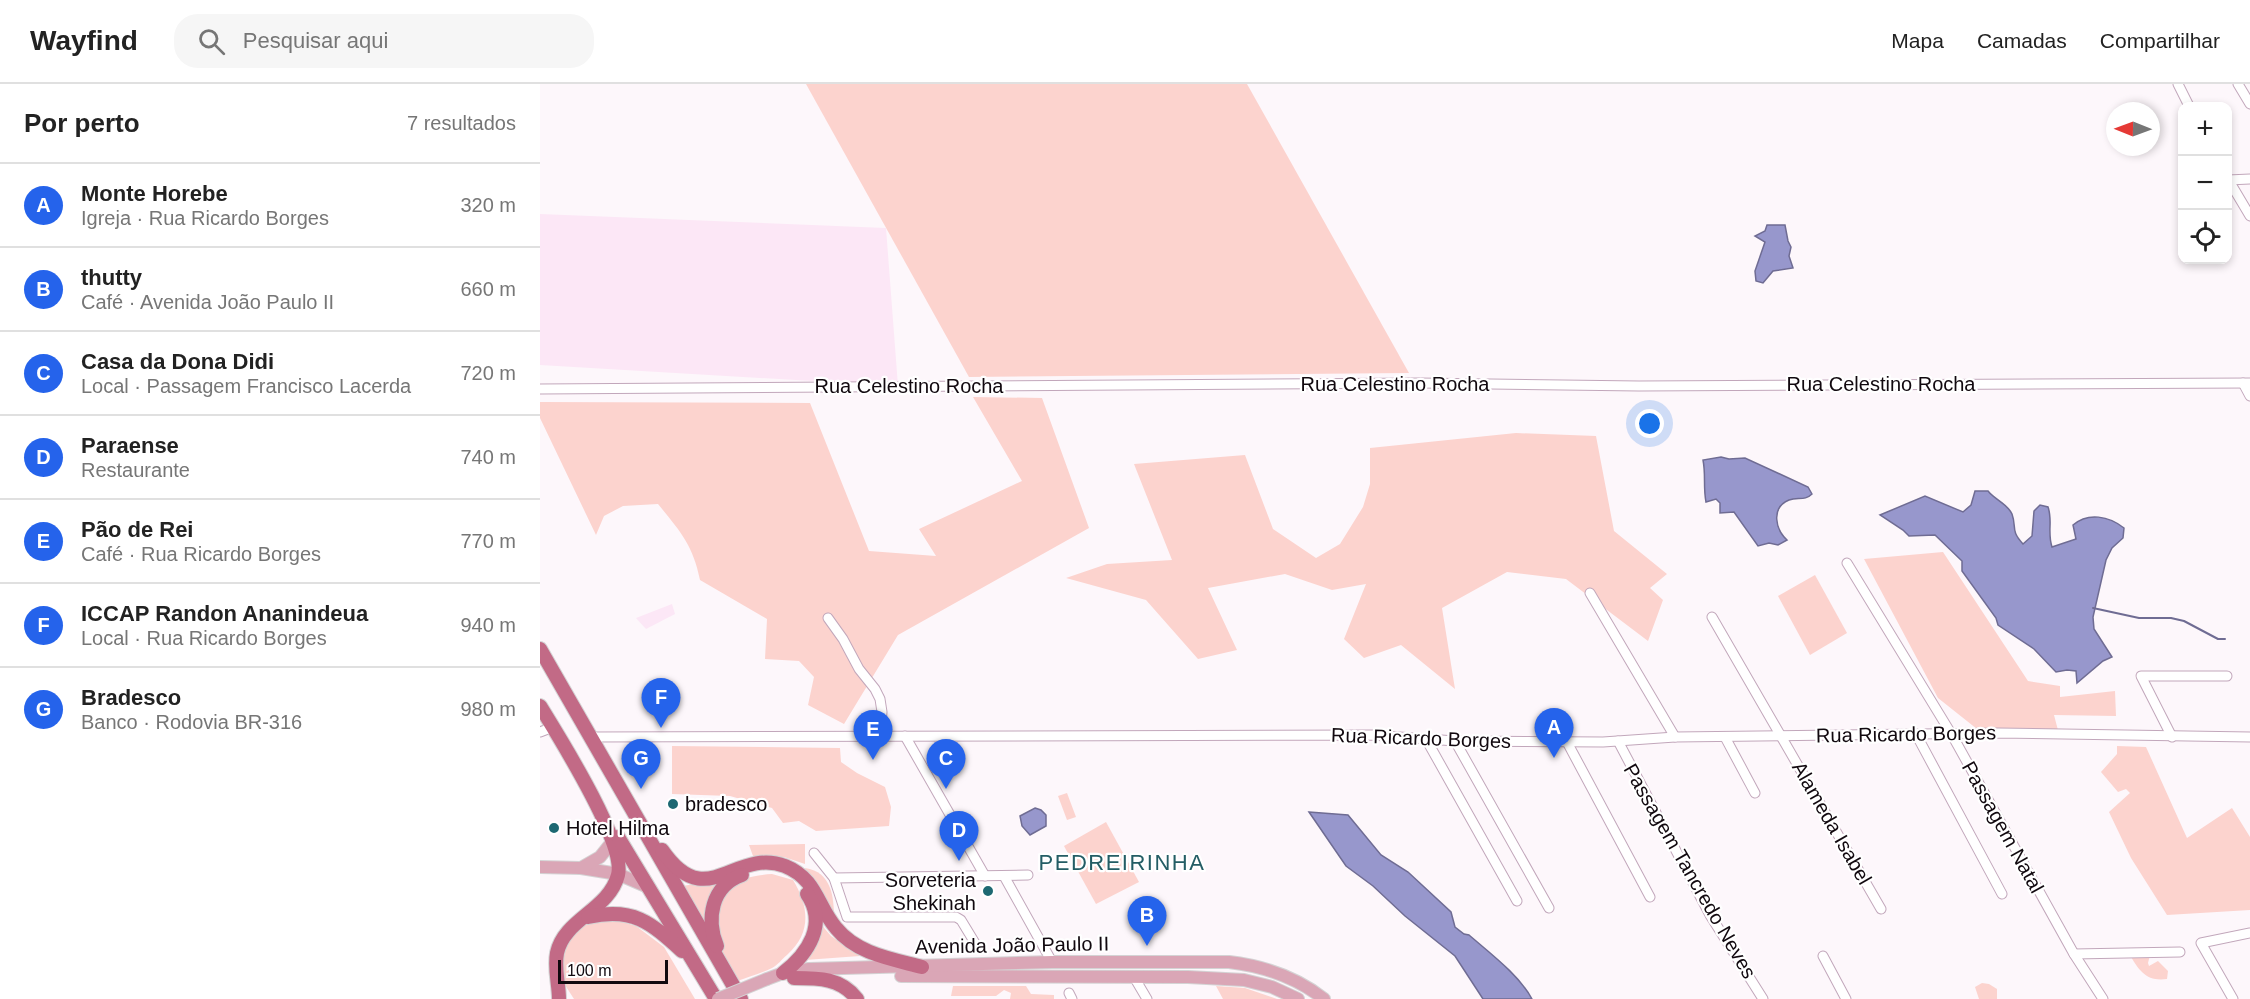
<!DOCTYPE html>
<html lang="pt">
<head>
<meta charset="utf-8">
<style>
  body { margin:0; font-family:Arial,sans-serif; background:#f6f6f6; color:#222 }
  .controls { position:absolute; right:18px; top:18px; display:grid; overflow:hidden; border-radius:12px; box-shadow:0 3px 9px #0003 }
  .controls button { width:54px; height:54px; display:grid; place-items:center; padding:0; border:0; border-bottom:2px solid #e0e0e0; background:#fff; color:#222; font:30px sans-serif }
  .compass { position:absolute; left:1566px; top:18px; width:54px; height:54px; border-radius:50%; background:#fff; box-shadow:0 3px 9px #0003; rotate:271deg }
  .scale { position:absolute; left:18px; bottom:15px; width:110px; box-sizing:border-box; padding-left:6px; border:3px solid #11090f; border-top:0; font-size:16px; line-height:21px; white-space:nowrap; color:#11090f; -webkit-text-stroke:4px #fff; paint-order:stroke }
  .you { position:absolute; left:1110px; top:340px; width:21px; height:21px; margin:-15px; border:4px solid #fff; border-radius:50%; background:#1a73e8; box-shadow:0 0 0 9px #1a73e833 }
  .badge { display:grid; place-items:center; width:39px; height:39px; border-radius:50%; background:#2563eb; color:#fff; font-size:20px; font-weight:700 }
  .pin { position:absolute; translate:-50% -50px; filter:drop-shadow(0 2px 3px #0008) }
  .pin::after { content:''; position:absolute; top:32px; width:21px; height:18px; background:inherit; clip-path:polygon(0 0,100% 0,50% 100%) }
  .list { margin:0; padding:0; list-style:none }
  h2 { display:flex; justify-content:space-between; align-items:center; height:78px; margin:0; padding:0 24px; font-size:26px }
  h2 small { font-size:20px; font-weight:400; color:#767676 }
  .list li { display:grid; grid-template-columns:39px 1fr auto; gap:18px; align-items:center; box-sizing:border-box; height:84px; padding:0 24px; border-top:2px solid #e0e0e0 }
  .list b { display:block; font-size:22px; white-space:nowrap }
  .list p { margin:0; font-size:20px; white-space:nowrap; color:#767676 }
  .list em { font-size:20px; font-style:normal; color:#767676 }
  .icon { flex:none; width:33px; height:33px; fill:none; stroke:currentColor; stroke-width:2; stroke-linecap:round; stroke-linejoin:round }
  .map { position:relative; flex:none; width:1710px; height:915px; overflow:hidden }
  header { display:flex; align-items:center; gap:36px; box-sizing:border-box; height:84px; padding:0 30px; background:#fff; border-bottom:2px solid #e0e0e0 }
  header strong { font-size:28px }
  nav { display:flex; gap:33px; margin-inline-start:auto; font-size:21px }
  .search { width:420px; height:54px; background:#f6f6f6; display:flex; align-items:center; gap:15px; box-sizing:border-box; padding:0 21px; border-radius:24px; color:#767676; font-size:22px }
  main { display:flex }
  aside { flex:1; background:#fff }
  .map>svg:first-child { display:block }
</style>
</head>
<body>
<header>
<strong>Wayfind</strong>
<div class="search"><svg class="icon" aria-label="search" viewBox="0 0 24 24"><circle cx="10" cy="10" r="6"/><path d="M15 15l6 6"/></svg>Pesquisar aqui</div>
<nav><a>Mapa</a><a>Camadas</a><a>Compartilhar</a></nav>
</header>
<main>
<aside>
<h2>Por perto<small>7 resultados</small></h2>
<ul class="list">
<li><span class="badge">A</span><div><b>Monte Horebe</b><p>Igreja · Rua Ricardo Borges</p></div><em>320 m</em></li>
<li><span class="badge">B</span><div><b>thutty</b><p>Café · Avenida João Paulo II</p></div><em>660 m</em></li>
<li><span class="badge">C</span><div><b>Casa da Dona Didi</b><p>Local · Passagem Francisco Lacerda</p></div><em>720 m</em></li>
<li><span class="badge">D</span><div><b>Paraense</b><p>Restaurante</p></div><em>740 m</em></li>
<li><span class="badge">E</span><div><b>Pão de Rei</b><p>Café · Rua Ricardo Borges</p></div><em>770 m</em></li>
<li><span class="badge">F</span><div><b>ICCAP Randon Ananindeua</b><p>Local · Rua Ricardo Borges</p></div><em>940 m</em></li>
<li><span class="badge">G</span><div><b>Bradesco</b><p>Banco · Rodovia BR-316</p></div><em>980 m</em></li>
</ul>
</aside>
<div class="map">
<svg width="1710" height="915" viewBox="0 0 1710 915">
  <rect width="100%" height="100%" fill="#fdf7fb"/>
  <g fill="#fce7f6">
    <path d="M 0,130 L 346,144 L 358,302 L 0,281 Z"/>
    <path d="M 132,520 L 135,530 L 106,545 L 96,534 Z"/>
  </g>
  <g fill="#fcd3ce">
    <path d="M 266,0 L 707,0 L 869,289 L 429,293 Z"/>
    <path d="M 433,313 L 502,314 L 549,444 L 358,551 L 304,640 L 268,621 L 274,593 L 259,577 L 225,575 L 227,535 L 160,496 C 153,461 140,447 118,420 L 83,422 L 64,432 L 56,451 L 0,334 L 0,318 L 270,319 L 329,467 L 396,472 L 379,445 L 482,397 Z"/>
    <path d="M 976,349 L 1056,352 L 1074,447 L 1127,490 L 1110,504 L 1123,516 L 1108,557 L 1026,495 L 967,488 L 902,524 L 915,605 L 861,561 L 824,574 L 804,555 L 826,500 L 792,506 L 745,490 L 668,504 L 697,566 L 658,575 L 606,516 L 526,494 L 567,480 L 632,476 L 594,380 L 705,371 L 733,445 L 776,474 L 800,460 L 823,423 L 830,400 L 830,364 Z"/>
    <path d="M 1403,468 L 1488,597 L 1520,602 L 1520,613 L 1575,607 L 1576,632 L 1514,631 L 1519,650 L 1437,645 L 1398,614 L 1324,475 Z"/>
    <path d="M 1275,491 L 1307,549 L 1270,571 L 1238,512 Z"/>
    <path d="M 132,662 L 300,664 L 301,678 L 317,689 L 345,703 L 351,723 L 349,742 L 276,747 L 259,737 L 243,739 L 232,724 L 190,712 L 132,710 Z"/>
    <path d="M 1577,662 L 1606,663 L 1647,754 L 1692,724 L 1710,753 L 1710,826 L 1627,831 L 1591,774 L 1569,728 L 1590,709 L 1586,705 L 1578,708 L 1561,688 L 1577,670 Z"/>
    <path d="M 527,709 L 536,733 L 527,736 L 518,712 Z"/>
    <path d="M 566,738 L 599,798 L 556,820 L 524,762 Z"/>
    <path d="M 265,760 L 265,780 L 244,773 L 213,772 L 209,761 Z"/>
    <path d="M 265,784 C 292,788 294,813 294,836 L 266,790 Z"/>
    <path d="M 232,790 L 253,796 C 269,822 272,849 247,871 C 242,875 238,881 232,884 C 222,889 209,893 197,897 C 180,874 172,849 180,822 C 181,818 182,811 185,808 C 196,794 216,791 232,790 Z"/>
    <path d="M 188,795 L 166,843 L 142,802 Z"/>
    <path d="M 73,835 L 96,842 L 124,863 L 155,915 L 34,915 L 25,901 L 21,885 L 25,859 L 42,842 Z"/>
    <path d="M 279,838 L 291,852 L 320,872 L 265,876 Z"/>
    <path d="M 1590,871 L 1610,871 L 1608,879 L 1609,882 L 1618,877 L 1628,887 L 1627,895 C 1607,898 1599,887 1590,871 Z"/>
    <path d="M 1442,899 L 1449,900 L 1457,905 L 1457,915 L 1439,915 L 1435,903 Z"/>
    <path d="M 413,902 L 486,902 L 491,910 L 514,911 L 514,915 L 470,915 L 471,909 L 464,906 L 456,912 L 411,912 Z"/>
    <path d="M 676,902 L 705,904 L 737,915 L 683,915 Z"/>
  </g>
  <g fill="#9797cc" stroke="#6f6c93" stroke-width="1.5">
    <path d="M 1227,141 L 1245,141 L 1248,157 L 1251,163 L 1249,172 L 1253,184 L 1233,187 L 1223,199 L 1216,197 L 1215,187 L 1225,158 L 1215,152 L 1225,147 Z"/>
    <path d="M 1181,373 L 1189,375 L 1205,374 L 1268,403 L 1272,410 C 1265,417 1258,413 1249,416 C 1230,424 1236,446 1247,456 L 1238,461 L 1229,459 L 1218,462 L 1194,428 L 1180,429 L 1180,419 L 1176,415 L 1166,418 C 1163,402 1166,391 1163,376 Z"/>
    <path d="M 1435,407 L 1448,407 C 1455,416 1467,419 1472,430 C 1477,444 1470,446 1483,460 L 1492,452 L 1494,427 L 1500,421 L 1508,423 C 1513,437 1507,448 1512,463 L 1536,455 L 1533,441 C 1548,428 1569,432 1584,444 L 1583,454 L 1572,464 L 1566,476 L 1553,533 L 1554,545 L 1572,573 L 1563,577 L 1537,599 L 1536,587 L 1527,586 L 1516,588 L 1494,565 L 1458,541 L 1456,534 L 1422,487 L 1422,477 L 1395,451 L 1369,452 L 1363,446 L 1340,431 L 1385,412 L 1423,428 L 1431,421 Z"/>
    <path d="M 495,724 L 501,726 L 506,731 L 506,742 L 490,751 L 482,742 L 480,732 Z"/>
    <path d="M 769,728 L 808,731 L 841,771 L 868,788 L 911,828 L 915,843 L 924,850 L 929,851 C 951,870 979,891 992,915 L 943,915 L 915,872 L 865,832 L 833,802 L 806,782 Z"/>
  </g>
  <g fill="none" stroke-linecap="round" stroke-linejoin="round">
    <path stroke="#6f6c93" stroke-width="2" d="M 1553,524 L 1599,534 L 1631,534 L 1644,537 L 1678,555 L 1685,555"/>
    <g stroke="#c2a7bb" stroke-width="11">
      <g id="minor">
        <path d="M 1638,0 L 1649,22"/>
        <path d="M 1698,0 L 1710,20"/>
        <path d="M 1688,95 L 1710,132"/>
        <path d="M 1688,96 L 1710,95"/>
        <path d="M 1703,299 L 1710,312"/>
        <path d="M 0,305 L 880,299 L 1099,302 L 1710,299"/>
        <path d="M 1307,479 L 1412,651 L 1534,870 L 1563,915"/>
        <path d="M 1050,509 L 1135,653"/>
        <path d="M 1172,533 L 1341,825"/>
        <path d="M 288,534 L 303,555 L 319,585 L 335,605 L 340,615 L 342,628 L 340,653"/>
        <path d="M 0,648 L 13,643"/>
        <path d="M 365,652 L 445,792"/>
        <path d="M 1377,652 L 1462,810"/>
        <path d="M 51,653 L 832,651 L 915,657 L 1063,658 L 1135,653 L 1458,649 L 1710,653"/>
        <path d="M 1185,653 L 1215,709"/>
        <path d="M 1632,653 L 1601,592 L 1687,592"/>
        <path d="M 886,655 L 977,817"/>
        <path d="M 915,657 L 1009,824"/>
        <path d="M 1078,657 L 1170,831 L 1223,915"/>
        <path d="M 1027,658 L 1110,813"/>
        <path d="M 274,769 L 294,794 L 307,833 L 416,833 L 421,836 L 438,864"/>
        <path d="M 464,792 L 512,878"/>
        <path d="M 294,794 L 488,791"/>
        <path d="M 1534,870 L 1640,868"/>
        <path d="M 1283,872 L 1306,915"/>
        <path d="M 594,893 L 607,915"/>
        <path d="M 529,909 L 532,915"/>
        <path d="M 1693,915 L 1661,859 L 1710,849"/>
      </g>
    </g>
    <g stroke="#d4d3d4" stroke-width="14">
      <g id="major">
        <path d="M 0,783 L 41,784 L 78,790 L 108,803"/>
        <path d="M 41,784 L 60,773 L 72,758"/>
        <path d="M 361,892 L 648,893 L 704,896 L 732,903 L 758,915"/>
        <path d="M 227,895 L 243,889 L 269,885 L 512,878 L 689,878 C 723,882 756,893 784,915"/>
      </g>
    </g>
    <g stroke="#d4d3d4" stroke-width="16">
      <g id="highway">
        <path d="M 0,565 L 201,915"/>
        <path d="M 0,622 C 19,653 86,759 78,791 C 69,826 24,835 17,869 C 14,885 19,900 19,915"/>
        <path d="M 78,753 L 176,915"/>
        <path d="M 122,766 C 167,831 194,763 245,782 C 277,795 277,822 296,844 C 317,870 352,875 382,883"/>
        <path d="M 48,833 C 93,823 110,838 142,867"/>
        <path d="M 177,862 C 166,835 171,802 202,791"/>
        <path d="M 243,889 C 268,870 288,840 267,810"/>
        <path d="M 254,894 C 279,894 301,894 317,915"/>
      </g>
    </g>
    <use href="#minor" stroke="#fff" stroke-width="9"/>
    <use href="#major" stroke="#daa6b6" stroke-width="12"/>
    <use href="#highway" stroke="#c26a86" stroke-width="14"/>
    <g stroke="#d4d3d4" stroke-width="14" stroke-linecap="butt">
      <path id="major-bridge" d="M 178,915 L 227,895"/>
    </g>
    <use href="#major-bridge" stroke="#daa6b6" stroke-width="12"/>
  </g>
  <g fill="#1d6872" stroke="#fff" stroke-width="2">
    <circle cx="133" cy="720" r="6"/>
    <circle cx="14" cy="744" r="6"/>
    <circle cx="448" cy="807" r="6"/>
  </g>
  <g text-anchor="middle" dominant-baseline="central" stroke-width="4.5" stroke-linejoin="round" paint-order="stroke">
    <g font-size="20" fill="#11090f" stroke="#fff">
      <text x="855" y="300">Rua Celestino Rocha</text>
      <text x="1341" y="300">Rua Celestino Rocha</text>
      <text x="369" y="302">Rua Celestino Rocha</text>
      <text transform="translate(1366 650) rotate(-1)">Rua Ricardo Borges</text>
      <text transform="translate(881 654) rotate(2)">Rua Ricardo Borges</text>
      <text transform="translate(1292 739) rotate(60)">Alameda Isabel</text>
      <text transform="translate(1463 743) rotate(61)">Passagem Natal</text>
      <text transform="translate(1150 787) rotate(60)">Passagem Tancredo Neves</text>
      <text transform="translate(472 861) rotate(-1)">Avenida João Paulo II</text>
    </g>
    <g font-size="20" fill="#11090f" stroke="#fff" text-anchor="start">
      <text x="145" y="720">bradesco</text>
      <text x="26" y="744">Hotel Hilma</text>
      <text x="436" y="796" text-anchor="end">Sorveteria<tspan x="436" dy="23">Shekinah</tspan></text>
    </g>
    <g font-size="22" letter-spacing="1.5" fill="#245d65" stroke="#fff">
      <text x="582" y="778">PEDREIRINHA</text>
    </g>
  </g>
</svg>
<div class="controls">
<button>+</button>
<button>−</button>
<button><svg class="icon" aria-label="locate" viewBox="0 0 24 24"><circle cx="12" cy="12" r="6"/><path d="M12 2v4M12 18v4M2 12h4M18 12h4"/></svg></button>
</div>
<svg class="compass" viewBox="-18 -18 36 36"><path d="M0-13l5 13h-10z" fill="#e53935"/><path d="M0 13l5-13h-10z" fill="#767676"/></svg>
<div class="scale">100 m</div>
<div class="you"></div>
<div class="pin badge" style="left:1014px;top:674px">A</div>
<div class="pin badge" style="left:607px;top:862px">B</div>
<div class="pin badge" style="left:406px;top:705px">C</div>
<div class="pin badge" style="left:419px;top:777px">D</div>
<div class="pin badge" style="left:333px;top:676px">E</div>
<div class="pin badge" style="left:121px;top:644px">F</div>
<div class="pin badge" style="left:101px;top:705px">G</div>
</div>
</main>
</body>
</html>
